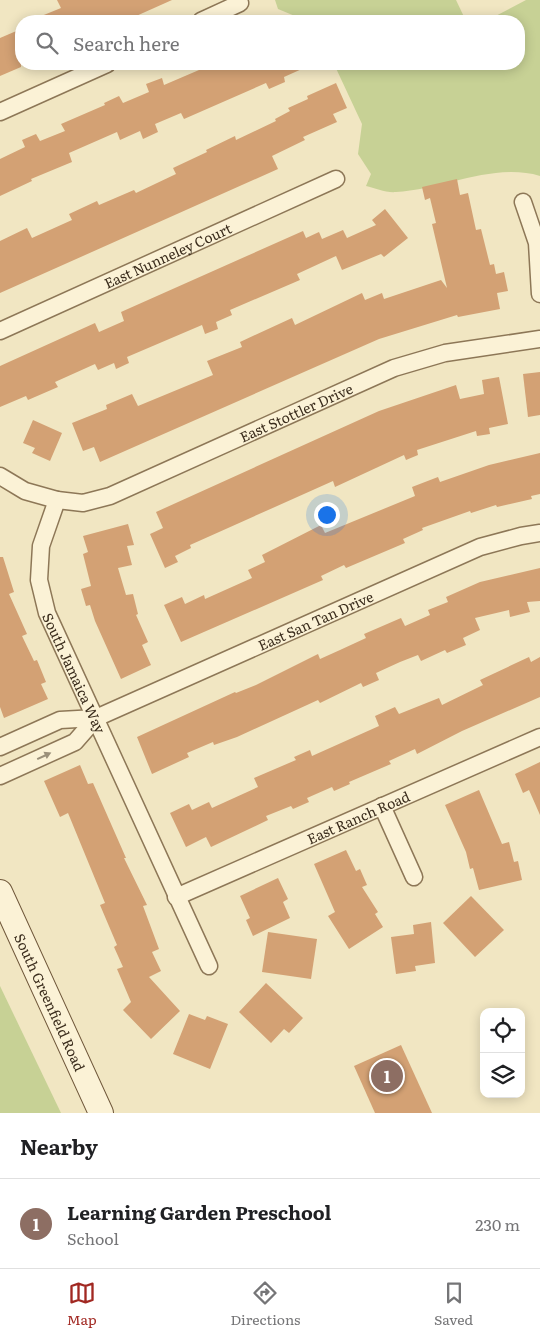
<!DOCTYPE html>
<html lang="en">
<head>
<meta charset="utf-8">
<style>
  body { margin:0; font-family:Literata,serif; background:#f6f6f6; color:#202124 }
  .controls { position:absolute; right:15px; bottom:15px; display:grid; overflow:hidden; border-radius:10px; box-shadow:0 2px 12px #0003 }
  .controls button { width:45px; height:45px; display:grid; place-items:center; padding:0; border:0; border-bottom:1px solid #e0e0e0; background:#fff; color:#202124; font:25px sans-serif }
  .you { position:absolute; left:326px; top:514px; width:18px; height:18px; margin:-12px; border:4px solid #fff; border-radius:50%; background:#1a73e8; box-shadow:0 0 0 8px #1a73e833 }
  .badge { display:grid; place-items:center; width:32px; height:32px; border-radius:50%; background:#a12822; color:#fff; font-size:16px; font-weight:700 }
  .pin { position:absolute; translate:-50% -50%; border:2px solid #fff; box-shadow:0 1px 5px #0006 }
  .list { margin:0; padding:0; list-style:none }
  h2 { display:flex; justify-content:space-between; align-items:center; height:65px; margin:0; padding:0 20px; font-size:21px }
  h2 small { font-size:16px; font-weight:400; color:#757577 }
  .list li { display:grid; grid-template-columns:32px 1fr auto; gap:15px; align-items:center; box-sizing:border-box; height:90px; padding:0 20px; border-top:1px solid #e0e0e0 }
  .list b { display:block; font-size:19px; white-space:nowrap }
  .list p { margin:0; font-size:16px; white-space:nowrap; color:#757577 }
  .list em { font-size:16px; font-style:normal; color:#757577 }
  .icon { flex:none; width:28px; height:28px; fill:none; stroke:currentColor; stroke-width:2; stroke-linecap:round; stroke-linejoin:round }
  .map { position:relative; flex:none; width:540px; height:1113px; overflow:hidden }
  .search { position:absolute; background:#fff; box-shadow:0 2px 12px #0003; left:15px; right:15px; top:15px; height:55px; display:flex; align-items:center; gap:12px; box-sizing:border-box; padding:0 18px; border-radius:20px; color:#757577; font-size:19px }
  .sheet { height:155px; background:#fff }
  nav { display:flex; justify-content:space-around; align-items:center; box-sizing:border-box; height:70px; border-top:1px solid #e0e0e0; background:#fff; font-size:14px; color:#757577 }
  nav a { display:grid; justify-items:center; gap:2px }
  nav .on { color:#a12822 }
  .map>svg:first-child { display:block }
</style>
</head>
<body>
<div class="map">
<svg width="540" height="1113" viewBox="0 0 540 1113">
  <rect width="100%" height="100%" fill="#f1e6c2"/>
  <g fill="#c7d195">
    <path d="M 275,0 L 456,0 L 466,21 L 307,21 L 278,9 Z"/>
    <path d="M 526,0 L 540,0 L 540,176 C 493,162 443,190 396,192 C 386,193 375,188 366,186 L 371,174 L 358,154 L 362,124 L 334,64 L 519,64 L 519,21 L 486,21 Z"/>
    <path d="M 0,986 L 61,1113 L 0,1113 Z"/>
  </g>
  <g fill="#d3a174">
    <path d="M 57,0 L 172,0 L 125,21 L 29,21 L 61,8 Z"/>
    <path d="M 21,29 L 21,67 L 0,76 L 0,38 Z"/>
    <path d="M 213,64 L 313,64 L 284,77 L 285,82 L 269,89 L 266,83 L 184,119 L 181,113 L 155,124 L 158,132 L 143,139 L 140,131 L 120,140 L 117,132 L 69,153 L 72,162 L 31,179 L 32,181 L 0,196 L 0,159 L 25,147 L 22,140 L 36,134 L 40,141 L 65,131 L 61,124 L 105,105 L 104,103 L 119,96 L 123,103 L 149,92 L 146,84 L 162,78 L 164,85 Z"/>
    <path d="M 336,83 L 347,108 L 333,114 L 337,122 L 303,137 L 305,140 L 272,156 L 278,169 L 0,293 L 0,241 L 27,228 L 32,238 L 72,220 L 69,214 L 97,201 L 99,205 L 134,190 L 136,193 L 176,174 L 173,168 L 207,152 L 206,150 L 235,136 L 236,140 L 276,121 L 275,119 L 290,111 L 288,108 L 308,99 L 307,96 Z"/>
    <path d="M 457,179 L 460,195 L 468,193 L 476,230 L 481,229 L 490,265 L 494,264 L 496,274 L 504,272 L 508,291 L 497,293 L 500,309 L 458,317 L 457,315 L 379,339 L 100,462 L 94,447 L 83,451 L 72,423 L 107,409 L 106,405 L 132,394 L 138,406 L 213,375 L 207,361 L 242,347 L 240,342 L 292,318 L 295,325 L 362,293 L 365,300 L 382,293 L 384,299 L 441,280 L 447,288 L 432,224 L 436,223 L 430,198 L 425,200 L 422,187 Z"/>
    <path d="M 385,209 L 408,238 L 384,257 L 381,254 L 342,270 L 336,256 L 297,274 L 300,280 L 230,310 L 232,315 L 216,322 L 218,329 L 205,334 L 202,325 L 127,357 L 129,363 L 116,369 L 114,363 L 98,370 L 95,364 L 55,382 L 58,387 L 28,400 L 26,396 L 0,407 L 0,366 L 95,323 L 99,332 L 124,321 L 121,312 L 303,231 L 306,238 L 319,232 L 322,239 L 343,230 L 347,238 L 376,225 L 372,220 Z"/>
    <path d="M 540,372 L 540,415 L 528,417 L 523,374 Z"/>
    <path d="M 499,377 L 508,424 L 489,428 L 490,434 L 477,436 L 476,431 L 417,450 L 418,455 L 406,460 L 404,455 L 335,487 L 333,481 L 190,545 L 191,548 L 175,556 L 178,562 L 165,568 L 150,534 L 163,528 L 156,512 L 379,411 L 456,385 L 460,399 L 484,394 L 482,380 Z"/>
    <path d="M 33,420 L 62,433 L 50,461 L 32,453 L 35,448 L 23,443 Z"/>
    <path d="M 540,453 L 540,494 L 531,496 L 532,499 L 497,507 L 496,505 L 471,513 L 470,511 L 422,528 L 423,530 L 403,539 L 405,543 L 346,568 L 344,565 L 321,576 L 323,580 L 181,642 L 164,605 L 182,597 L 185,604 L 204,595 L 205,599 L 252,578 L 248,570 L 265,562 L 262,555 L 321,525 L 325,533 L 415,496 L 412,487 L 438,477 L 440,482 L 489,465 Z"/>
    <path d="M 128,524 L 134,545 L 127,546 L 132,565 L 118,568 L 126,595 L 133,594 L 138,614 L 136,615 L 148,642 L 142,645 L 151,665 L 121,679 L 95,621 L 90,605 L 86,606 L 81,589 L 91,586 L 83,554 L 88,552 L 83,536 Z"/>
    <path d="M 0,557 L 3,557 L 14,592 L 9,594 L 27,634 L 22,636 L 34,661 L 37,660 L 46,682 L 41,684 L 48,699 L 4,718 L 0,707 Z"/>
    <path d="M 540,568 L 540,601 L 527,602 L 530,612 L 510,617 L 509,610 L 475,618 L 480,630 L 463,638 L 466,645 L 447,653 L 445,650 L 421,661 L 418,655 L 400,662 L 376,673 L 379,680 L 363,687 L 361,683 L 320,703 L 318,700 L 237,737 L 214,745 L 213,742 L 187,753 L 189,757 L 152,774 L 137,737 L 235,692 L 236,693 L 256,685 L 318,654 L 320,659 L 340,650 L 366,638 L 364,634 L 401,618 L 405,626 L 430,615 L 428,610 L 448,602 L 446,597 L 480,582 Z"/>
    <path d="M 529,657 L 531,662 L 540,657 L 540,697 L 462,731 L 417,754 L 415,749 L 389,761 L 391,764 L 349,782 L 350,784 L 334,791 L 332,787 L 307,798 L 309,802 L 293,809 L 291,806 L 266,816 L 268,820 L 211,847 L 206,837 L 186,847 L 170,813 L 189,804 L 192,810 L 209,802 L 212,808 L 258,787 L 254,778 L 296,760 L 294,757 L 310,750 L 312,756 L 379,726 L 375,716 L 395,707 L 399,714 L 439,698 L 442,705 L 483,685 L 480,680 Z"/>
    <path d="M 540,762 L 540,815 L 529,790 L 523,793 L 515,774 Z"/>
    <path d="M 80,765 L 88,784 L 93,783 L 126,858 L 124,858 L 147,905 L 143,906 L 159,949 L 152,952 L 161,971 L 149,977 L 180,1011 L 151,1039 L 123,1010 L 131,1002 L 117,969 L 123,967 L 114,947 L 117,945 L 100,905 L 105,903 L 68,813 L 60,817 L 44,781 Z"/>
    <path d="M 479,790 L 502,844 L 509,842 L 514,862 L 518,861 L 522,880 L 479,890 L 473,868 L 470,869 L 466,852 L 445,805 Z"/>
    <path d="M 346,850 L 356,871 L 360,869 L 367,885 L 362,887 L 378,912 L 375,914 L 383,927 L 349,949 L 328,916 L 335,912 L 314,864 Z"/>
    <path d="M 278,878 L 288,899 L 283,902 L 290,918 L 253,936 L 246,920 L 250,918 L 240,896 Z"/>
    <path d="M 471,896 L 504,930 L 475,957 L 443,923 Z"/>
    <path d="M 431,922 L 435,963 L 415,966 L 416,971 L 396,974 L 391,937 L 414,934 L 413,925 Z"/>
    <path d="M 268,932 L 317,939 L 311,979 L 262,972 Z"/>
    <path d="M 266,983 L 303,1018 L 289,1033 L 284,1029 L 271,1043 L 239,1012 Z"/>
    <path d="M 189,1014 L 205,1020 L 207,1016 L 228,1024 L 210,1069 L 173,1054 Z"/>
    <path d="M 401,1045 L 432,1113 L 375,1113 L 354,1066 Z"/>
  </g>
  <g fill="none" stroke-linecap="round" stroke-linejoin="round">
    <g stroke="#8d7757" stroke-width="19">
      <g id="minor">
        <path d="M 201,21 L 240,3"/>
        <path d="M 0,112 L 107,64"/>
        <path d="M 523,202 L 537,243 L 540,294"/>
        <path id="s1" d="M 0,331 L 336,179"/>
        <path id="s2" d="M 0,476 L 25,491 L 57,500 L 41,546 L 39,580 L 47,613 L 209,966"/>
        <path id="s3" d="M 57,500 L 83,503 L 110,496 L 394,368 L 445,353 L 540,339"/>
        <path id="s4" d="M 0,747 L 60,720 L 96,718 L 480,547 L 521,536 L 540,533"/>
        <path d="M 0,776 L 75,742 L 96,718"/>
        <path d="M 382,806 L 414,877"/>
        <path id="s5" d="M 176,897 L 540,737"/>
      </g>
    </g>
    <g stroke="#6f573a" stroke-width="26">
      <g id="secondary">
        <path id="s6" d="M 0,892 L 101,1113"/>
      </g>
    </g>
    <use href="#minor" stroke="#fbf2d6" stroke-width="16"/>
    <use href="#secondary" stroke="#fbf2d6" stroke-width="24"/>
  </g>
  <defs><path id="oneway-solid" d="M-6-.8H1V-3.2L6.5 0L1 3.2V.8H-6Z" transform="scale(1.25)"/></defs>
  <use fill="#9b907a" href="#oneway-solid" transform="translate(44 756) rotate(-25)"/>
  <g text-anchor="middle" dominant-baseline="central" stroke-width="4.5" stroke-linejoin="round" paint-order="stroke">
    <g font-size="14" fill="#3b2d1d" stroke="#f8efd2">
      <text stroke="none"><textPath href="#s1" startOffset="184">East Nunneley Court</textPath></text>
      <text stroke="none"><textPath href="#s3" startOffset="258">East Stottler Drive</textPath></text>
      <text stroke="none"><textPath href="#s4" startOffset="342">East San Tan Drive</textPath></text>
      <text stroke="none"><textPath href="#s2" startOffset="245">South Jamaica Way</textPath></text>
      <text stroke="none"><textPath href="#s5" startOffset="199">East Ranch Road</textPath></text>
      <text stroke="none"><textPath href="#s6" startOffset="121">South Greenfield Road</textPath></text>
    </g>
  </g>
</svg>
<div class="controls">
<button><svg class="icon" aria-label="locate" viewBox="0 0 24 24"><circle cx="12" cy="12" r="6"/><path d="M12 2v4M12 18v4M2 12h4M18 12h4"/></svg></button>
<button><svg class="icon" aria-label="layers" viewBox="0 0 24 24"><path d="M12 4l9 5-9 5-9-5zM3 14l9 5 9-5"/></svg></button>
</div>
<div class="you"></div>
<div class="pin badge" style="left:387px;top:1076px;background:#8d6e63">1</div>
<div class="search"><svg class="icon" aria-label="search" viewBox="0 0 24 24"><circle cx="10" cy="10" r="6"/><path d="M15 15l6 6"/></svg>Search here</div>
</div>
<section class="sheet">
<h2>Nearby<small></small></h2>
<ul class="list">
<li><span class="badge" style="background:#8d6e63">1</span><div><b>Learning Garden Preschool</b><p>School</p></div><em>230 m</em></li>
</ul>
</section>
<nav>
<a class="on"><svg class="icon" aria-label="map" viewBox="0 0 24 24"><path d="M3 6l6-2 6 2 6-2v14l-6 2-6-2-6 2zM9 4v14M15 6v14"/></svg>Map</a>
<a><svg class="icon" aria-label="directions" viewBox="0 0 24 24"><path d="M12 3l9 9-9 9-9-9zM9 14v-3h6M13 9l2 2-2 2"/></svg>Directions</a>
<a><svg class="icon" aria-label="saved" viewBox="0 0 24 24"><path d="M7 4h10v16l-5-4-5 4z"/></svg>Saved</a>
</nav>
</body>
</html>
